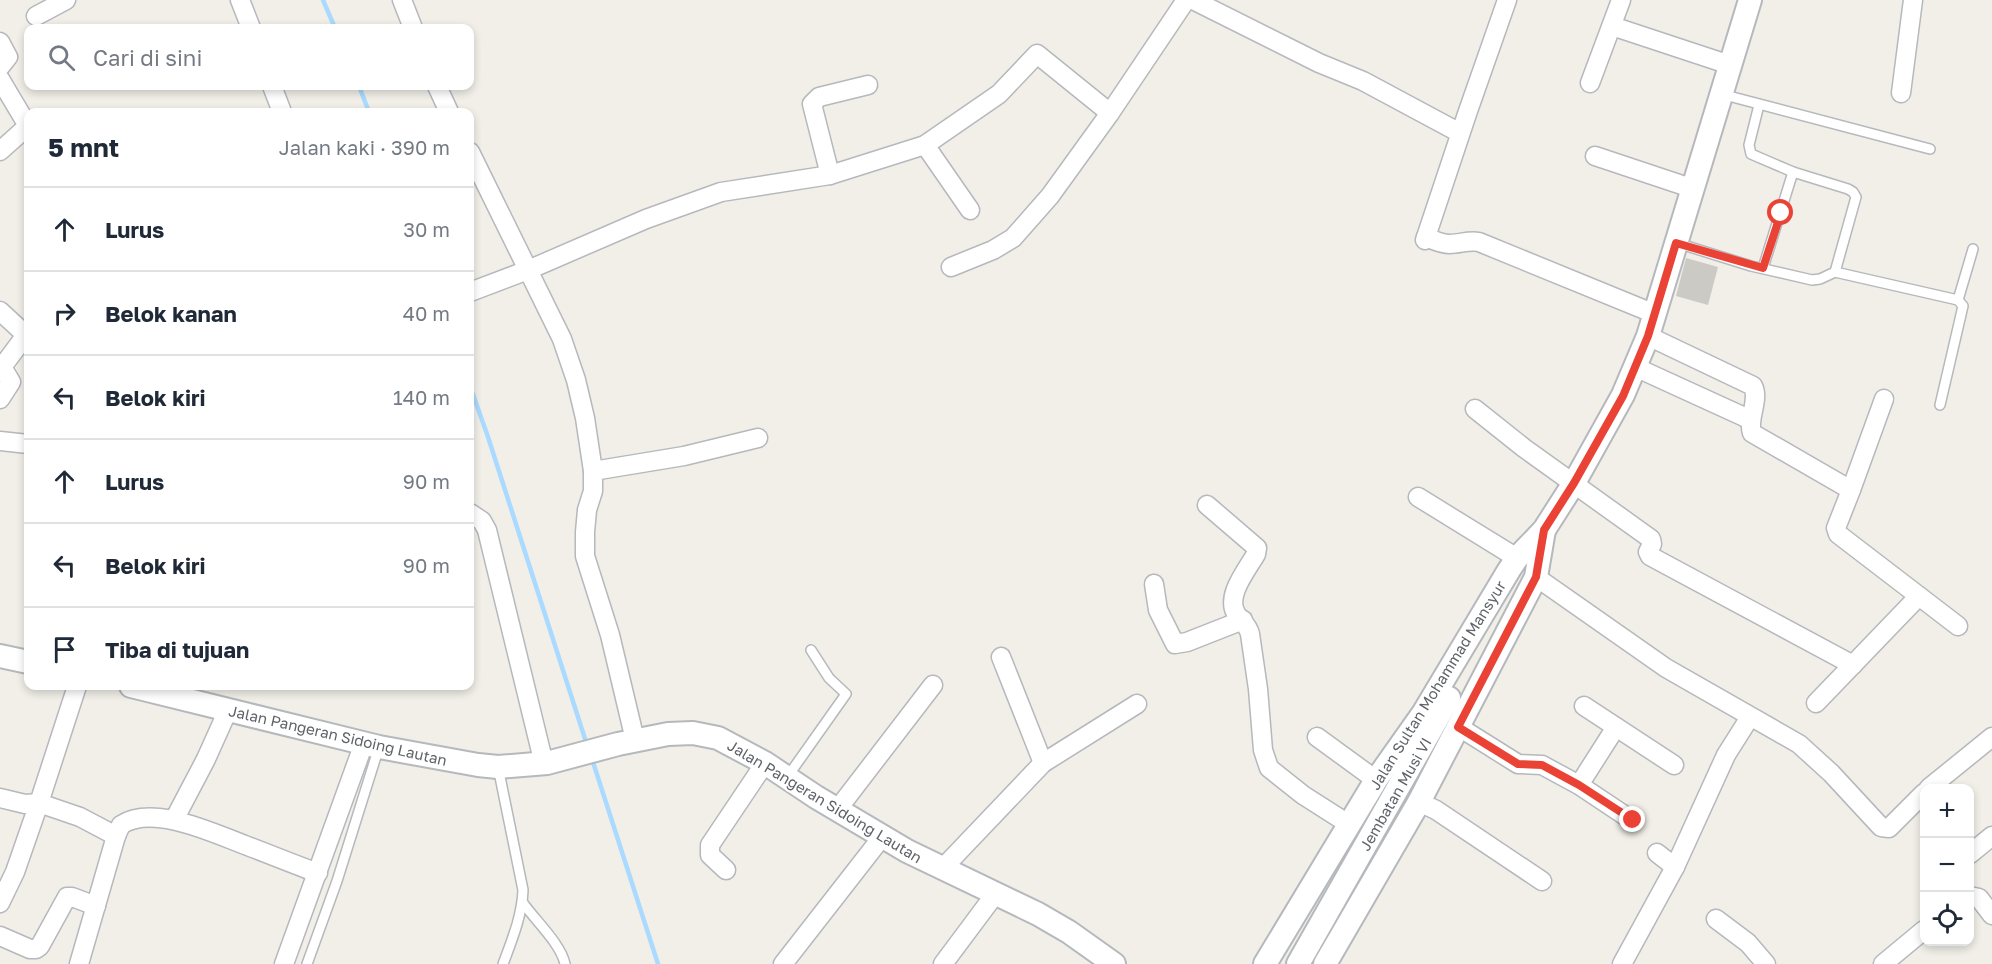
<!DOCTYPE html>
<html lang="id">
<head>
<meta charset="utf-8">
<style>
  body { margin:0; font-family:"Golos Text",sans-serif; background:#f6f6f7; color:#1f2937 }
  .controls { position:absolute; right:18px; bottom:18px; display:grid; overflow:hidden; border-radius:12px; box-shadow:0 3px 9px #0003 }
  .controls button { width:54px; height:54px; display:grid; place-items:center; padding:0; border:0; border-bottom:2px solid #e0e1e3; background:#fff; color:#1f2937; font:30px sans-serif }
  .stop { position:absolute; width:18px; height:18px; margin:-14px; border:4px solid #ea4335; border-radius:50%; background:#fff }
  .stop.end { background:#ea4335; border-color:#fff; box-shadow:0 2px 6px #0008 }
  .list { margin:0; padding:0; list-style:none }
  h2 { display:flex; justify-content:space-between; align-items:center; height:78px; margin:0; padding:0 24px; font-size:26px }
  h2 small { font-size:20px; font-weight:400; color:#747a83 }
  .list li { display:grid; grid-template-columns:39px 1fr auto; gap:18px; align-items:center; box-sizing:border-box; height:84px; padding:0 24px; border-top:2px solid #e0e1e3 }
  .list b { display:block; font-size:22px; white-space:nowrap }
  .list em { font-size:20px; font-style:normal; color:#747a83 }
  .icon { flex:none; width:33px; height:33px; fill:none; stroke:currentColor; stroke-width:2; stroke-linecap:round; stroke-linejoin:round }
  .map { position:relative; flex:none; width:1992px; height:964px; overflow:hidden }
  .search { position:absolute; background:#fff; box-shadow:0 3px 9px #0003; left:24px; top:24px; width:450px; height:66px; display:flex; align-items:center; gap:15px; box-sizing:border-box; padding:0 21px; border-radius:12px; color:#747a83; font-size:22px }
  .panel { position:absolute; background:#fff; box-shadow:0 3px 9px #0003; left:24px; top:108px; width:450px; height:582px; border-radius:12px }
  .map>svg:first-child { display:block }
</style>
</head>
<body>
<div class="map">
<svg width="1992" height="964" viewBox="0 0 1992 964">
  <rect width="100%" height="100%" fill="#f1efe8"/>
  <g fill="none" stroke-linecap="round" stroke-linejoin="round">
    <g stroke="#aadaff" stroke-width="4.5">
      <path d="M 323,0 L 335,28"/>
      <path d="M 359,86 L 369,112"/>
      <path d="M 470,386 L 488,437 L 587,745"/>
      <path d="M 592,759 L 658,964"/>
    </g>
  </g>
  <path fill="#cccac5" d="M 1686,258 L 1718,267 L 1708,305 L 1676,296 Z"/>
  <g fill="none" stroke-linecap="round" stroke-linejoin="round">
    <g stroke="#b5b8bc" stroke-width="12">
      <g id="service">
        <path d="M 1721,94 L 1930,149"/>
        <path d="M 1759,105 L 1749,145 L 1751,154 L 1793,172 L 1848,189 L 1853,192 L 1856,197 L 1835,272"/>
        <path d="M 1677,243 L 1751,266 L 1812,280 L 1820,279 L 1835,272 L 1958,300 L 1963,306 L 1940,405"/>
        <path d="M 1763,268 L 1793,172"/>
        <path d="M 1958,300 L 1973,249"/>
        <path d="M 498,767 L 523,890 C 522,916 512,940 503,964"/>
        <path d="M 788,776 L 846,694 L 829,678 L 811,650"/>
        <path d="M 523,903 C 535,920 561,944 565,964"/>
        <path d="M 307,964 L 337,881 L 379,747"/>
      </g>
    </g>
    <g stroke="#b5b8bc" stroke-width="21">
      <g id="minor">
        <path d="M 240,0 L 251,28"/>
        <path d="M 402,0 L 413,28"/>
        <path d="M 1193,0 L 1319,63 L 1363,81 L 1460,133"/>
        <path d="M 36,16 L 66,0"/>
        <path d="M 1612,26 L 1730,65"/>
        <path d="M 0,42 L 8,57 L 0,67"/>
        <path d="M 0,79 L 28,126 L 0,151"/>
        <path d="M 1590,83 L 1621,0"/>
        <path d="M 272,86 L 282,112"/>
        <path d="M 437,86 L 449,112"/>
        <path d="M 1901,93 L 1913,0"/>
        <path d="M 925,145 L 970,210"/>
        <path d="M 470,152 L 562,339 L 576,380 L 585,418 L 593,471"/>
        <path d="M 1595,156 L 1694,189"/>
        <path d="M 830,175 L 812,104 L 819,97 L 868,85"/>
        <path d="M 1426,237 C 1433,240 1441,244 1450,244 C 1460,244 1468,240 1479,242 L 1655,314"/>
        <path d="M 1425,240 L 1467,114 L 1507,0"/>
        <path d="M 951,267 L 993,250 L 1013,238 L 1050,196 L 1110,113 L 1186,0"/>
        <path d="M 470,292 L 528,270 L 646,219 L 721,192 L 830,175 L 925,145 L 999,94 L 1037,54 L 1110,113"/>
        <path d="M 0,311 L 26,335 L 2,367 L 11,382 L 0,399"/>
        <path d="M 1648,336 L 1753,386 C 1760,400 1747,419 1752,433 L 1851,490 L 1836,528 L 1838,534 L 1958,626"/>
        <path d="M 1635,367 L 1751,420"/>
        <path d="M 1475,409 L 1524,448 L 1651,539 L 1652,544 L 1648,552 L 1650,556 L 1853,665"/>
        <path d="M 0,441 L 28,444"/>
        <path d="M 1851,490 L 1884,399"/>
        <path d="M 1418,497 L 1517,558"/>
        <path d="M 1207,505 L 1257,548 L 1256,554 C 1247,570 1224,597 1237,615 C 1242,622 1248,625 1250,634 L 1258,689 L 1263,750 L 1269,768 L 1303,795 L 1350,825"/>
        <path d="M 470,513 L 482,521 L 487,530 L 544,764"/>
        <path d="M 1536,577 L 1666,668 L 1799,744 L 1831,773 L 1881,827 L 1889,828 L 1924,793"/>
        <path d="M 1154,584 L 1158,610 L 1175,644 L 1187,642 L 1243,620"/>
        <path d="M 1001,657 L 1043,763"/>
        <path d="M 77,686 L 39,803 L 80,817 L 116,836 L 79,964"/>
        <path d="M 1816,703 L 1919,596"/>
        <path d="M 1584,706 L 1674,765"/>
        <path d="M 1459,727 L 1518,764 L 1542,765 L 1579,785 L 1633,821"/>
        <path d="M 1317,737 L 1376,780"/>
        <path d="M 635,740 L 610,635 L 585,556 L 585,532 L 587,510 L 593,491 L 593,471 L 684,456 L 758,438"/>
        <path d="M 1579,785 L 1616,727"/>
        <path d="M 1929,788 L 1992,737"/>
        <path d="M 0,798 L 25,804 L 39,803 L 15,872 L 0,903"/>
        <path d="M 1419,802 L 1436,810 L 1542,881"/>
        <path d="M 837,810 L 933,685"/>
        <path d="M 174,820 L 206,759 L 228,710"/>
        <path d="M 116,836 L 121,825 C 153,804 213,833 245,845 C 269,854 293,864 318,873"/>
        <path d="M 1657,853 L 1675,867"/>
        <path d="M 1970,854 L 1992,836"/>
        <path d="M 942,869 L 1043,763 L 1137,704"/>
        <path d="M 726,870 L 710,855 L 710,845 L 765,763"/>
        <path d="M 1970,896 L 1979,898 L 1992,915"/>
        <path d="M 1716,919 L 1748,943 L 1766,964"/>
        <path d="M 0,936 L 30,949 L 36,949 L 40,946 L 67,897 L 72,897 L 96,906"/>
        <path d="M 284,964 L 364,743"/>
        <path d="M 783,964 L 882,837"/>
        <path d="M 943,964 L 996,893"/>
        <path d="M 1622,964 L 1675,867 L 1726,755 L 1750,717"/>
        <path d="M 1883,964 L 1924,930"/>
      </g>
    </g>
    <g stroke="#b5b8bc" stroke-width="26">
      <g id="tertiary">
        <path d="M 0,656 L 28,662"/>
        <path d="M 131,686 L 379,747 L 478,765 L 498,767 L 547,763 L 618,744 L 668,734 L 693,733 L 718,738 L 765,763 L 816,797 L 907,851 L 1038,914 L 1069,932 L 1114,964"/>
        <path d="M 1265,964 L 1376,780 L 1424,712 L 1509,570 L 1517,558 L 1544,530 L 1574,483 L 1623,395 L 1648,336 L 1750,0"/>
        <path d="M 1298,964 L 1449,698"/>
        <path d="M 1325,964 L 1419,802 L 1536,577 L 1544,530"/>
      </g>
    </g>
    <use href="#service" stroke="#fff" stroke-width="9"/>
    <use href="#minor" stroke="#fff" stroke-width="18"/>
    <use href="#tertiary" stroke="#fff" stroke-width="22"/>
  </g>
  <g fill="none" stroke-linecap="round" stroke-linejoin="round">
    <path stroke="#ea4335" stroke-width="8" d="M 1633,820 L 1579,785 L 1542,765 L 1518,764 L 1458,727 L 1536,577 L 1544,530 L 1574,483 L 1623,396 L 1648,336 L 1676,243 L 1763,268 L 1781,213"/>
  </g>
  <g text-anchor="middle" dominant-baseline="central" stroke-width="4.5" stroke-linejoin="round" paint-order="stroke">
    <g font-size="15" fill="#5f6368" stroke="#fff">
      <text transform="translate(1437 685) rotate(-58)">Jalan Sultan Mohammad Mansyur</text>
      <text transform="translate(338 735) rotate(13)">Jalan Pangeran Sidoing Lautan</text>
      <text transform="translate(1395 794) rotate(-60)">Jembatan Musi VI</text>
      <text transform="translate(825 801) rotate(31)">Jalan Pangeran Sidoing Lautan</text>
    </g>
  </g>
</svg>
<div class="controls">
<button>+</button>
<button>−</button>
<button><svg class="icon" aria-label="locate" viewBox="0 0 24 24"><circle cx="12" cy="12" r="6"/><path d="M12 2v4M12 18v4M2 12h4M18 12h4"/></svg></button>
</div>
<div class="stop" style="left:1781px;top:213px"></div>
<div class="stop end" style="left:1633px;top:820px"></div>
<div class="search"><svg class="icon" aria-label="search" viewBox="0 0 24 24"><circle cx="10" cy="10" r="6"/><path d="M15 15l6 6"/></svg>Cari di sini</div>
<section class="panel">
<h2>5 mnt<small>Jalan kaki · 390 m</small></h2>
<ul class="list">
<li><svg class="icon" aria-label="ahead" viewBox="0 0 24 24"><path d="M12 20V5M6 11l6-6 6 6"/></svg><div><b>Lurus</b></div><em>30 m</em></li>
<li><svg class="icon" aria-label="right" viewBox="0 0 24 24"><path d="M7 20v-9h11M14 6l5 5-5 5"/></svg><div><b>Belok kanan</b></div><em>40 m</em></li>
<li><svg class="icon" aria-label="left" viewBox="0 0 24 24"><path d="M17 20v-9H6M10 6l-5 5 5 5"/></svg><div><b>Belok kiri</b></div><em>140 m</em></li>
<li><svg class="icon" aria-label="ahead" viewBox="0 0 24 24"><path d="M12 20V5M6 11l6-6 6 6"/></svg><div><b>Lurus</b></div><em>90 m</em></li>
<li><svg class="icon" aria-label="left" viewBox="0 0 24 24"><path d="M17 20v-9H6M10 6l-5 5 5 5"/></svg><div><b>Belok kiri</b></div><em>90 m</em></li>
<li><svg class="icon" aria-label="arrive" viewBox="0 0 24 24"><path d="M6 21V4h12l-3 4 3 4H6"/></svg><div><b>Tiba di tujuan</b></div></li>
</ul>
</section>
</div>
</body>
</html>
